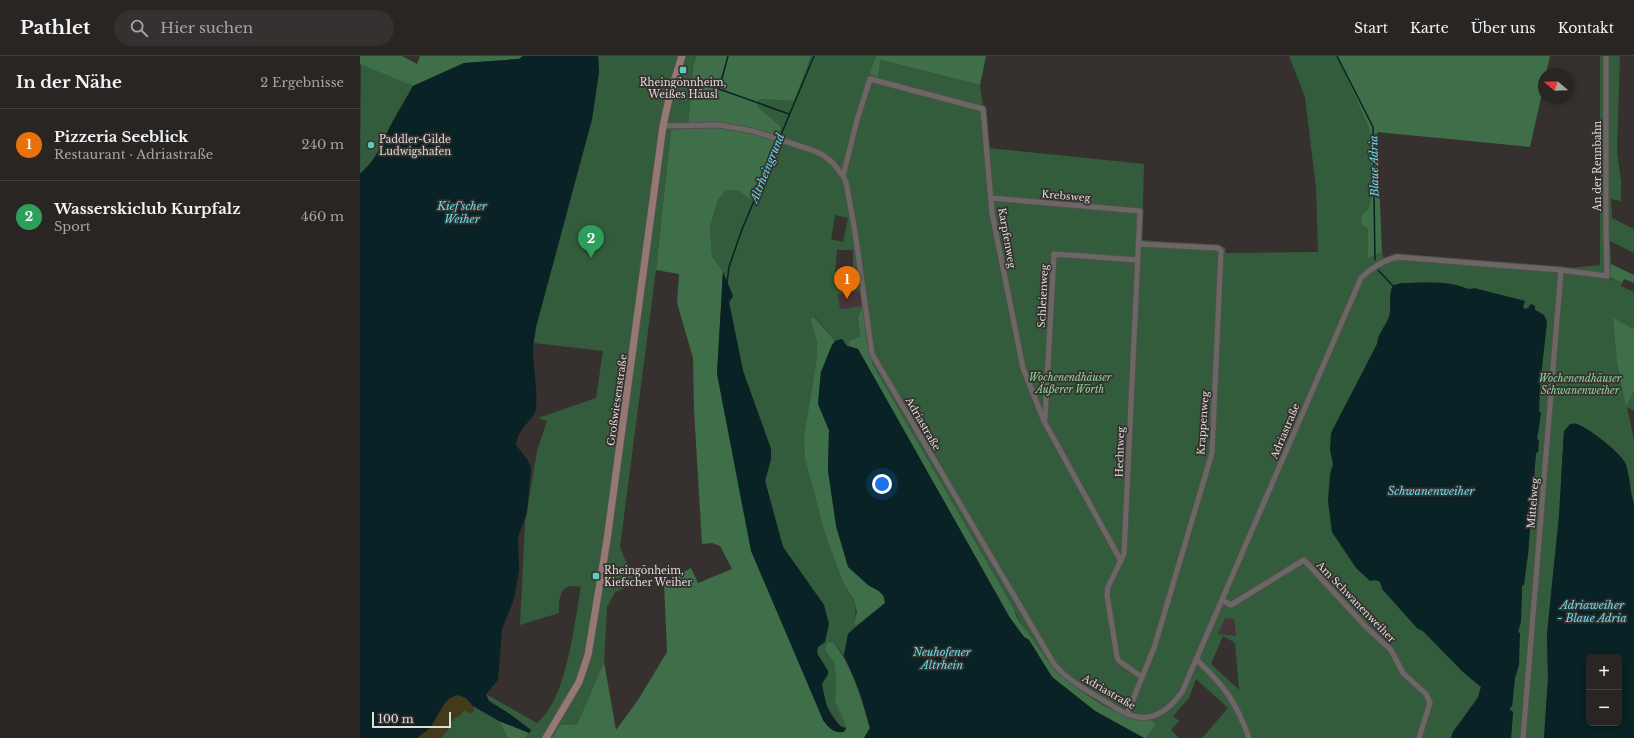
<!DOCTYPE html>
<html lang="de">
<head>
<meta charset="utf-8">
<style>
  body { margin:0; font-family:"Libre Baskerville",serif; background:#343130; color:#f1f3f6 }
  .controls { position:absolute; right:12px; bottom:12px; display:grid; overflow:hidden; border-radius:6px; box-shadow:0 2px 6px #0003 }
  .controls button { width:36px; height:36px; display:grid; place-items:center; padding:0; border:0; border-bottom:1px solid #444241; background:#282523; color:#f1f3f6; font:20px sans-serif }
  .compass { position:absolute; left:1178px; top:12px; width:36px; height:36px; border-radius:50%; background:#282523; box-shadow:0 2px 6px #0003; rotate:289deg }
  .scale { position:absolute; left:12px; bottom:10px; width:79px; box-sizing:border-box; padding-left:4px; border:2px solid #dfdcdb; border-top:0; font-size:11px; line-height:14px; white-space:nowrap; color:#dfdcdb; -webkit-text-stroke:3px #36312f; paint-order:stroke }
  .you { position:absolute; left:522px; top:428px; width:14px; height:14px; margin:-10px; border:3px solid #fff; border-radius:50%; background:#1a73e8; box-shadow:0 0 0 6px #1a73e833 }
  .badge { display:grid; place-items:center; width:26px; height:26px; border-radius:50%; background:#5acebd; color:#fff; font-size:13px; font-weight:700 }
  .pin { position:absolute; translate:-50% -33px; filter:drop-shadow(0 1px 2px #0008) }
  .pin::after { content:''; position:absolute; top:21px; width:14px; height:12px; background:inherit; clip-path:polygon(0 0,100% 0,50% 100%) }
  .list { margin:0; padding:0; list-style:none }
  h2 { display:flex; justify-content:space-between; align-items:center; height:52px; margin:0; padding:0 16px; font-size:17px }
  h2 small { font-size:13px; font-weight:400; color:#a5a5a6 }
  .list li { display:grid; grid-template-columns:26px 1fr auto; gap:12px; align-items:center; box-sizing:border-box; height:72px; padding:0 16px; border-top:1px solid #444241 }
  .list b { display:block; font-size:15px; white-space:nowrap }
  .list p { margin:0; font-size:13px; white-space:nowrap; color:#a5a5a6 }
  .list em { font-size:13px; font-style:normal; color:#a5a5a6 }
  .icon { flex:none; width:22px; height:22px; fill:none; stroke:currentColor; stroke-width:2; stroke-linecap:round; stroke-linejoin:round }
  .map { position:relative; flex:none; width:1274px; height:682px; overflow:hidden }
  header { display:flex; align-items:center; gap:24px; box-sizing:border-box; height:56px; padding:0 20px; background:#282523; border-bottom:1px solid #444241 }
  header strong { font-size:19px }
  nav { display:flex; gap:22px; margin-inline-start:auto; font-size:14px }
  .search { width:280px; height:36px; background:#343130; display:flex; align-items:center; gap:10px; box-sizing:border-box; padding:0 14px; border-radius:22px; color:#a5a5a6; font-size:15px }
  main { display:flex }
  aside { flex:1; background:#282523 }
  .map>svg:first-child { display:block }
</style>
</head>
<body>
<header>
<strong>Pathlet</strong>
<div class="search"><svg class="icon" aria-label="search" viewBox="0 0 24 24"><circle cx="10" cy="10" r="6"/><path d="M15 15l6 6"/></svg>Hier suchen</div>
<nav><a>Start</a><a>Karte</a><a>Über uns</a><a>Kontakt</a></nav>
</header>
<main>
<aside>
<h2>In der Nähe<small>2 Ergebnisse</small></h2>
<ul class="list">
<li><span class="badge" style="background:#e8710a">1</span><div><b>Pizzeria Seeblick</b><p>Restaurant · Adriastraße</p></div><em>240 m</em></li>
<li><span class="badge" style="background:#2e9e5b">2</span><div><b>Wasserskiclub Kurpfalz</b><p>Sport</p></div><em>460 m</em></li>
</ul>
</aside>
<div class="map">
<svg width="1274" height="682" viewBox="0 0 1274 682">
  <rect width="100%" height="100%" fill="#36312f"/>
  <path fill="#47343a" d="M 501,235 L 503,250 L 480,253 L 478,238 Z"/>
  <path fill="#46343d" d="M 865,562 L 874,562 L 876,580 L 857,578 Z"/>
  <g fill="#325c3b" fill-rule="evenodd">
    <path d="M 238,0 L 336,0 L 333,11 L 328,73 L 311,74 L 296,214 L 260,491 L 275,527 L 255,536 L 247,551 L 244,606 L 217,670 L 200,669 L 192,682 L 165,682 L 171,674 L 151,659 L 129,645 L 126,638 L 177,667 C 207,644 214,568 221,531 C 200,526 199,540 199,557 L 160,569 L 165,467 L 177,395 L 187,365 L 178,362 L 236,342 L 243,295 L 174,287 L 176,271 L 232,63 L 239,16 Z"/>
    <path d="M 451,0 L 516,0 L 509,18 L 518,22 L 519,4 L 620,29 L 629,92 L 784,108 L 782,184 L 865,191 L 866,197 L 958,196 L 956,132 L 945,41 L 929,0 L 977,0 L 1009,72 L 1012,140 L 1008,153 L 1008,202 L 1022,196 L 1024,203 L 1037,200 L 1201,213 L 1240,209 L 1240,0 L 1260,0 L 1257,96 L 1261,125 L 1261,145 L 1251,143 L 1252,162 L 1274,173 L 1274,197 L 1250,185 L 1251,208 L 1249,222 L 1262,227 L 1261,230 L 1274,236 L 1274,273 L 1253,263 L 1266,350 L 1274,335 L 1274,355 L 1267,351 L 1274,384 L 1274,449 C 1270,436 1270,422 1266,409 C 1263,397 1228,372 1216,368 L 1204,375 L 1199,460 L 1187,578 L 1188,622 L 1184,682 L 1151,682 L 1153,656 L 1149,653 L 1152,650 L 1155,622 L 1159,608 L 1158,576 L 1161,565 L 1162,530 L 1168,498 L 1176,397 L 1178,396 L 1179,384 L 1177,383 L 1181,357 L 1179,355 L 1180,328 L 1187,266 C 1184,257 1175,252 1165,253 L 1163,251 L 1164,245 L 1114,233 C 1109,235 1102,230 1096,229 C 1087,227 1037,224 1032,232 C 1028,239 1032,251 1029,259 C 1026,269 1018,277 1017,288 L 970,393 L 973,408 L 970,419 L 1016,524 L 1020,526 L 1057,572 L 1063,575 L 1102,615 L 1121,631 L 1118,641 L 1093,676 L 1091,682 L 842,682 L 868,652 L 836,623 L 829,642 L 813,660 L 819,665 L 811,674 L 819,682 L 786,682 L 796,669 L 759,658 L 720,634 L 698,616 L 683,598 L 670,580 L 664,574 L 654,553 L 513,309 L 507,286 L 504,251 L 498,262 L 500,280 L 489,285 L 489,290 L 487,290 L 482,283 L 475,285 L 455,261 L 450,263 L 457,286 L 456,308 L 444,379 L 483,526 C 492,541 499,548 494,566 L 496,570 L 488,578 L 484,599 L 474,587 L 476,621 L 475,645 L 486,671 L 484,672 L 480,670 L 466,649 L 462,628 L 468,618 L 468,615 L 458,599 L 457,595 L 464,549 L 423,491 L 405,425 L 411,403 L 411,393 L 383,315 L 369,246 L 373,240 L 363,216 L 352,200 L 350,171 L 358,144 L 366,134 L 377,134 L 392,142 L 421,73 L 420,70 L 398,51 L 397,46 L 401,43 L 433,45 L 435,42 ZM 475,159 L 488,162 L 483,186 L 471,183 ZM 477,194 L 493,194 L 493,231 L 474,229 ZM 501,235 L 503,250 L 480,253 L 478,238 ZM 865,562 L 874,563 L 876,580 L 858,578 ZM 863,580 L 875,587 L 879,634 L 851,608 Z"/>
    <path d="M 1,8 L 53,30 C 46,42 38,55 31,68 C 21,88 18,101 0,118 Z"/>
    <path d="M 113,650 L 139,665 L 148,682 L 80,682 L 88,674 L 91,666 L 95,661 L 100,659 L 104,654 L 110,657 L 114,654 Z"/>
  </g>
  <g fill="#3f6f48">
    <path d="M 0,0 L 42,0 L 57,8 L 60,0 L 163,0 L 159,3 L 104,7 L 53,30 L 0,8 Z"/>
    <path d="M 336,0 L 451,0 L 435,43 L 433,45 L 401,43 L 397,46 L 398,51 L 420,70 L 421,73 L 391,143 L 377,134 L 366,134 L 358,144 L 350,171 L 352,200 L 363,216 L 357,318 L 463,664 C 470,673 474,678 486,674 L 486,671 L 475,645 L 476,621 L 474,606 L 465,594 L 466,589 L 469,586 L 474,587 C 493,612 501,642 510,672 L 504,682 L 192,682 L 200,669 L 217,669 L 244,606 L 256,674 L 278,644 L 307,596 L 304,527 L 331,512 L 338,527 L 372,513 L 360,490 L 352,487 L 342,488 L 334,354 L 333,302 L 317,247 L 319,218 L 296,214 L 311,74 L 328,72 L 333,11 Z"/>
    <path d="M 516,0 L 626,0 L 620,29 L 520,4 L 518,22 L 509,18 Z"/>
    <path d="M 977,0 L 1190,0 L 1186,18 L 1184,18 L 1184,28 L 1170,91 L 1017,76 L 1022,196 L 1008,202 L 1008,172 L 1002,169 L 1001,161 L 1008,153 L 1012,140 L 1009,72 Z"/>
    <path d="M 1251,208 L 1274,219 L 1274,227 L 1264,223 L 1262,227 L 1249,221 Z"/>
    <path d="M 503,250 L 507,286 L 513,309 L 654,553 C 657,565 664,572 671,581 C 680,593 687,605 697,615 C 712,630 752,658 772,662 C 778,664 784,663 790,663 L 796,669 L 786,682 L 784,682 L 735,655 L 692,621 L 669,584 L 664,581 L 650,562 L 498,293 L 489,290 L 489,285 L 500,280 L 498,262 Z"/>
    <path d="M 454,261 L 475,285 L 472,289 L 461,316 L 458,348 L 469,374 L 468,415 L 508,529 C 517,534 524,536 525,547 L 496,570 L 494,566 L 497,556 L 494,544 L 483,526 L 465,477 L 445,402 L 444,379 L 456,308 L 457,286 L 450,263 Z"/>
    <path d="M 1253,262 L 1274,273 L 1274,335 L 1266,351 L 1257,305 Z"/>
    <path d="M 139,665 L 167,675 L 169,677 L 165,682 L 148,682 Z"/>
  </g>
  <path fill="#423a19" d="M 97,639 C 106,640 114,647 113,656 L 110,657 L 104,654 L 102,655 L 102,658 C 89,664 89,672 80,682 L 57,682 C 61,679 66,676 70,672 C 80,661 81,645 97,639 Z"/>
  <g fill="#082225" fill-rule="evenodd">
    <path d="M 163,0 L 238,0 L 239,16 L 232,63 L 176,271 C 175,278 173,286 173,293 C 173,313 178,332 176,352 C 175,364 158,370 156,389 L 167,403 L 171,411 L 167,456 L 158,481 L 159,515 L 154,543 L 142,573 L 138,624 L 126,638 L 129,645 L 151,659 L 171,674 L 169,677 L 139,665 L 113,650 L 106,642 L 97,639 L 90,642 L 85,646 L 70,672 L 57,682 L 0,682 L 0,118 L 10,108 L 17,98 L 31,69 L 53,30 L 104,7 L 159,3 Z"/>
    <path d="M 363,216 L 373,240 L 369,246 L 383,315 L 411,393 L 411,403 L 405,425 L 423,491 L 464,549 L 469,568 L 465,586 L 458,591 L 457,595 L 458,599 L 468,615 L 468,618 L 462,628 C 465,644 468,663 484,672 L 486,671 L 484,676 C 473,677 469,672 463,664 L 391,495 L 357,318 Z"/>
    <path d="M 1042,227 C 1059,227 1078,225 1096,229 C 1102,230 1108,235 1114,232 L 1165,245 L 1163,251 L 1165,253 L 1168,252 L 1171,248 L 1175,250 L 1175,254 L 1184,259 L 1187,266 L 1180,328 L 1179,355 L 1181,357 L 1177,383 L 1179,384 L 1178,396 L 1176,397 L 1168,498 L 1164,529 L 1162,530 L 1161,565 L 1158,576 L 1160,577 L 1159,608 L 1155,622 L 1152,650 L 1149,653 L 1153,656 L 1151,682 L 1091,682 L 1093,676 L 1118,642 L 1121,631 L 1102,615 L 1063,575 L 1057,572 L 1022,533 L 1020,526 L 1016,524 L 1010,525 L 996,512 L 972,476 L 968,445 L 970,419 L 973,408 L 970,393 L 971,377 L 1017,288 C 1018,277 1027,269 1030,259 C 1031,253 1029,234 1033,230 C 1035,228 1039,228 1042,227 Z"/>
    <path d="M 482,283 L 487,290 L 498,293 L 650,562 L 664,581 L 669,584 L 692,621 L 735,655 L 784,682 L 504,682 L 510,672 L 500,636 L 484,599 L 488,578 L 525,547 L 524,540 L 519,535 L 508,529 L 488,511 L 476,470 L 468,415 L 469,374 L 458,348 L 461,316 L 472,289 L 475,285 Z"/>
    <path d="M 1210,368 C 1212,368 1214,367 1216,368 C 1226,369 1264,400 1266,409 C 1270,422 1270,436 1274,449 L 1274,682 L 1184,682 L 1188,623 L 1187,578 L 1199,460 L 1204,375 ZM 1229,601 L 1259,601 L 1259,667 L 1229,667 Z"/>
  </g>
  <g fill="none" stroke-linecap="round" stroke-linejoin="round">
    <g stroke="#082225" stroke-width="1.5">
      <path d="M 368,0 L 359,33 L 429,58"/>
      <path d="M 977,0 L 1013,71 L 1015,204"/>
      <path d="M 420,81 L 454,0"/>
      <path d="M 1018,214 L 1033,230"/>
      <path d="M 367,227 L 369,211 L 381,176 L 419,85"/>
    </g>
    <g stroke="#53504f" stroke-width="7">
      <g id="street">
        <path d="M 303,70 L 359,69 L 393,75 L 452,94 L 463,99 L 473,107 L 483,120 L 486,126 L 495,176 L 512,298 L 694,608 C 707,624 728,635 746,646 C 753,650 760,655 767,658 C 774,661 782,662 788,661 C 803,659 814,647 822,636 L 1001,222 C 1012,211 1022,205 1037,201 L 1201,214 L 1247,220 L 1246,172 L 1246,0"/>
        <path d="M 483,120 L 497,64 L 510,23 L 623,53 L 632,157 L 663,312 L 684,365 L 761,505"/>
        <path d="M 631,142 L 780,155 L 764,498 L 748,531 L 747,539 L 757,601 L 759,605 L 782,621"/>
        <path d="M 685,362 L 694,198 L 777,204"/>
        <path d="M 862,544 L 871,549 L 944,504 L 1006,571 L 1031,594 L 1043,617 L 1066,638 L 1070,647 L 1059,682"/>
        <path d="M 836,603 C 864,630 876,645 889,682"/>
        <path d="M 767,658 L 794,592 L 852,397 L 861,195 L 858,192 L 778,188"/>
        <path d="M 1163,682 L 1201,214"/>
      </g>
    </g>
    <g stroke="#53504f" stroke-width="9">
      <path id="secondary" d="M 186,682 L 219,626 L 228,599 L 247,484 L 303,70 L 310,38 L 322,0"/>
    </g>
    <use href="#street" stroke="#6c6765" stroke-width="5"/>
    <use href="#secondary" stroke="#947873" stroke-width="7"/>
  </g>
  <g fill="#5acebd" stroke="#36312f" stroke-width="1.5">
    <rect x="319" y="10" width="8" height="8" rx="2"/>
    <circle cx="11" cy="89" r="4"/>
    <rect x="232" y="516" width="8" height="8" rx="2"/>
  </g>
  <g text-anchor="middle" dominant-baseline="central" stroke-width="3.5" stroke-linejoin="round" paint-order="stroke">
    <g font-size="10" fill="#dfdcdb" stroke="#36312f" text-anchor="start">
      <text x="323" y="26" text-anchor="middle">Rheingönnheim,<tspan x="323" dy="12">Weißes Häusl</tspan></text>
      <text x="19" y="83">Paddler-Gilde<tspan x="19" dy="12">Ludwigshafen</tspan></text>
      <text x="244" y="514">Rheingönheim,<tspan x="244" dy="12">Kiefscher Weiher</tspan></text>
    </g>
    <g font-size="10" fill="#dfdcdb" stroke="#36312f">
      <text transform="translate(1237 110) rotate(-90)">An der Rennbahn</text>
      <text transform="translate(706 140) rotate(5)">Krebsweg</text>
      <text transform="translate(647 182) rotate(80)">Karpfenweg</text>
      <text transform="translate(683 240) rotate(-87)">Schleienweg</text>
      <text transform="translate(257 344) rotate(-82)">Großwiesenstraße</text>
      <text transform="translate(843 367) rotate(-86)">Krappenweg</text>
      <text transform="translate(563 368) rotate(60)">Adriastraße</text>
      <text transform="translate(925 375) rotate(-67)">Adriastraße</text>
      <text transform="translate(760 396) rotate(-88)">Hechtweg</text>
      <text transform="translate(1173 447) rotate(-85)">Mittelweg</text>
      <text transform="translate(996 546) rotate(46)">Am Schwanenweiher</text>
      <text transform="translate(749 636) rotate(30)">Adriastraße</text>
    </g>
    <g font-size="10" font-style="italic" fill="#8dd69a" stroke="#36312f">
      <text x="710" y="321">Wochenendhäuser<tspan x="710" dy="12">Äußerer Wörth</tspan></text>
      <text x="1220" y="322">Wochenendhäuser<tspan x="1220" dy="12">Schwanenweiher</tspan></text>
    </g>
    <g font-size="11" font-style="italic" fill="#64dfee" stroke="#36312f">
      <text transform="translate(1014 110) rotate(-91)">Blaue Adria</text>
      <text transform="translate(407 112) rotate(-68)">Altrheingrund</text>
      <text x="102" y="150">Kief'scher<tspan x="102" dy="13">Weiher</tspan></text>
      <text x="1071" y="435">Schwanenweiher</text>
      <text x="1232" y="549">Adriaweiher<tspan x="1232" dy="13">- Blaue Adria</tspan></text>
      <text x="582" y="596">Neuhofener<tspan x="582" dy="13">Altrhein</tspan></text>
    </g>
  </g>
</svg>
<div class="controls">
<button>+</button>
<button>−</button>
</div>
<svg class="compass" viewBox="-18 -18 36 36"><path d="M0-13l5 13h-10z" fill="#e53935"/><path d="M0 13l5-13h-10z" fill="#a5a5a6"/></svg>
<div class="scale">100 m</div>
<div class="you"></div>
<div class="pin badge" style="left:487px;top:243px;background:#e8710a">1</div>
<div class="pin badge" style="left:231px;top:202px;background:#2e9e5b">2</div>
</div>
</main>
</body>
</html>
